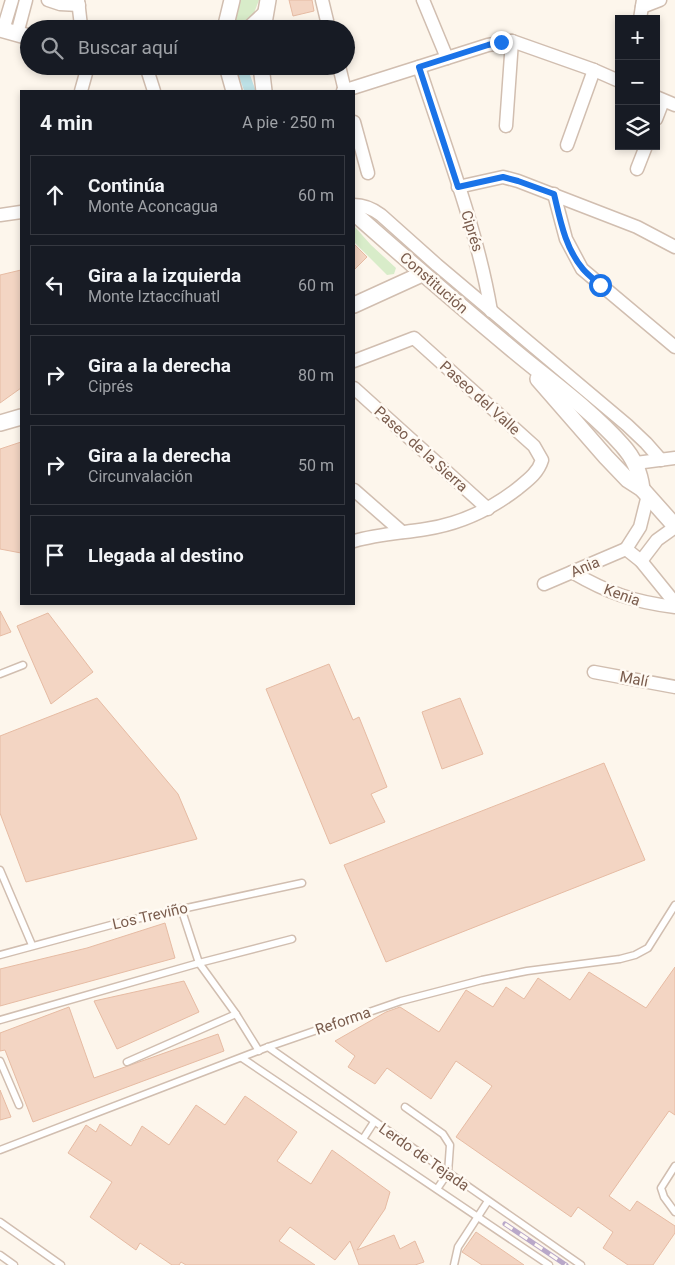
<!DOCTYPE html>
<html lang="es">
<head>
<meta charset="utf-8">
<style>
  body { margin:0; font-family:Roboto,sans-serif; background:#20242c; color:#f1f3f6 }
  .controls { position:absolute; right:15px; top:15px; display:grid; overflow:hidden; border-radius:0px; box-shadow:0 2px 8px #0003 }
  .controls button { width:45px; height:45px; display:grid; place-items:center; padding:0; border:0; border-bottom:1px solid #363941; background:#171b24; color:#f1f3f6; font:25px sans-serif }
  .stop { position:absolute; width:15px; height:15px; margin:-11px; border:4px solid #1a73e8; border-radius:50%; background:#fff }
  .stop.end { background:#1a73e8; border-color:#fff; box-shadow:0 1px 5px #0008 }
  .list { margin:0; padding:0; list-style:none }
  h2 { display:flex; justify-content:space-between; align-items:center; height:65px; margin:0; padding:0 20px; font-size:21px }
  h2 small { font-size:16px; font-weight:400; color:#9ea1a6 }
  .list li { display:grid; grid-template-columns:32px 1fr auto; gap:15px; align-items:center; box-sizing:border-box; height:80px; margin:0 10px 10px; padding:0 10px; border:1px solid #363941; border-radius:0px }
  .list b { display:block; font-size:19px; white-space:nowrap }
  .list p { margin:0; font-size:16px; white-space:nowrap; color:#9ea1a6 }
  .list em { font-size:16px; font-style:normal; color:#9ea1a6 }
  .icon { flex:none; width:28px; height:28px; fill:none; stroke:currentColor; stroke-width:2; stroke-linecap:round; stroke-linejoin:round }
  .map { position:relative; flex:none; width:675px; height:1265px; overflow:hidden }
  .search { position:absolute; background:#171b24; box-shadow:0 2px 8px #0003; left:20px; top:20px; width:335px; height:55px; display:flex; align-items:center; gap:12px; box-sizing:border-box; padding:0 18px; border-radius:28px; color:#9ea1a6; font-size:19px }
  .panel { position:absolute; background:#171b24; box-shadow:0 2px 8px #0003; left:20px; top:90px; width:335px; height:515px; border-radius:0px }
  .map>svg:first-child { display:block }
</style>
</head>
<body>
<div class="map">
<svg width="675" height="1265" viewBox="0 0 675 1265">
  <rect width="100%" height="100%" fill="#fdf6ec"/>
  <g fill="#d8ecc9">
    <path d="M 234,0 L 259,0 L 254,13 L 241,29 L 229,29 Z"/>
    <path d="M 354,226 L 371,245 L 396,268 L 394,274 L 387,275 L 354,242 Z"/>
  </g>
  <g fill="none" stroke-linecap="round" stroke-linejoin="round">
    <path stroke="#bfe3e8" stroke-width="11" d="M 241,66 L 250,91"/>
  </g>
  <g fill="#f3d5c3" stroke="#e6bba3">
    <path d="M 289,0 L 312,0 L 314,11 L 293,16 Z"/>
    <path d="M 354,244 L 367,257 L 354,270 Z"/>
    <path d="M 21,270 L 21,388 L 0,403 L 0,275 Z"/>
    <path d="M 21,442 L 21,553 L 0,549 L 0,449 Z"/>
    <path d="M 0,611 L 11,632 L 0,636 Z"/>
    <path d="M 48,613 L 93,672 L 51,704 L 17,626 Z"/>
    <path d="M 329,664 L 353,720 L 359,717 L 387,787 L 371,794 L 385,822 L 330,844 L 266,689 Z"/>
    <path d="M 97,698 L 178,794 L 197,839 L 26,882 L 0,813 L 0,736 Z"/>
    <path d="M 460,698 L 483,754 L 442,769 L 422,712 Z"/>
    <path d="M 604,763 L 645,860 L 386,962 L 344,865 Z"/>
    <path d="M 165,923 L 175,958 L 0,1006 L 0,969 L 87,948 Z"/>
    <path d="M 675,967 L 675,1115 L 669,1111 L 609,1196 L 630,1211 L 637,1201 L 675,1226 L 675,1233 L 653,1265 L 628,1265 L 603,1248 L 613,1232 L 578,1207 L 571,1217 L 456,1137 L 492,1086 L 456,1061 L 431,1099 L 387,1068 L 375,1084 L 348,1067 L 355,1056 L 335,1041 L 386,1012 L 400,1007 L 439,1032 L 466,990 L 493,1007 L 506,987 L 524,999 L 538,978 L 570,1000 L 589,972 L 646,1008 Z"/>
    <path d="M 184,981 L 199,1012 L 117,1049 L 94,1001 Z"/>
    <path d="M 69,1007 L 94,1078 L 218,1034 L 224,1051 L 33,1122 L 5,1050 L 0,1051 L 0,1033 Z"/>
    <path d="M 0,1090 L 11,1117 L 0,1120 Z"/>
    <path d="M 245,1096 L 297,1132 L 277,1161 L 311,1184 L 332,1150 L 390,1192 L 385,1209 L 357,1250 L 394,1235 L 400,1249 L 415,1241 L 424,1262 L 415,1265 L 359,1265 L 350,1241 L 335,1260 L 290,1227 L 279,1241 L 315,1265 L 186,1265 L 181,1262 L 179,1265 L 172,1265 L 140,1243 L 136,1250 L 90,1217 L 112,1182 L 68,1153 L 86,1125 L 96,1132 L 100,1124 L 131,1146 L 142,1126 L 169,1145 L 196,1105 L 225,1125 Z"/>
    <path d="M 476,1232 L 524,1265 L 482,1265 L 462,1252 Z"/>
  </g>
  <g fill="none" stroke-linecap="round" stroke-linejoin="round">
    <g stroke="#d1beb0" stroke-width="9">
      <g id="service">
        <path d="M 0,674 L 23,665"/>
        <path d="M 0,870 L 32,945"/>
        <path d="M 181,908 L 199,963 L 236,1014 L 259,1051"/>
        <path d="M 0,955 L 122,922 L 302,883"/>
        <path d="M 0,1020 L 199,963 L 292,939"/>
        <path d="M 268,1047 L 581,1265"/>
        <path d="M 242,1058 L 549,1265"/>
        <path d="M 0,1061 L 19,1105"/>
        <path d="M 127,1062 L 236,1014"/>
        <path d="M 405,1107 L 443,1134 L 450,1145 L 448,1173 L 437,1189"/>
        <path d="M 363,1139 L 374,1122"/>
        <path d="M 0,1150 L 268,1047 L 401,1001 L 482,980 L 527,971 L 620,959 L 635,955 L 648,948 L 675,905"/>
        <path d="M 675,1166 L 661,1188 L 664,1197 L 675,1212"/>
        <path d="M 0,1222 L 61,1265"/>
        <path d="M 0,1255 L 14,1265"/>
        <path d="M 454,1265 L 458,1247 L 488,1201"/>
      </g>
    </g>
    <g stroke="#d1beb0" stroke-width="15">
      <g id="minor">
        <path d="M 48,0 L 60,4 L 79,5"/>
        <path d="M 78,0 L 81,26"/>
        <path d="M 322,0 L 329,29"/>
        <path d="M 423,0 L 447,58"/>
        <path d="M 642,7 L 660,0"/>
        <path d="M 640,19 L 643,0"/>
        <path d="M 3,30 L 12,0"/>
        <path d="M 17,34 L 26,0"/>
        <path d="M 146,66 L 154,91"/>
        <path d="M 339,66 L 345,91"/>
        <path d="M 419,67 C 445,147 477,228 491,311"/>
        <path d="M 81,91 L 88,66"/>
        <path d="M 343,91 L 488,45 L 512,41 L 594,70 L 619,81"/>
        <path d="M 656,97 L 675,105"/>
        <path d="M 656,119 L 663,101"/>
        <path d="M 354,122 L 368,173"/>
        <path d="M 506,126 L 512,41"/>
        <path d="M 567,145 L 594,70"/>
        <path d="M 637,169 L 646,146"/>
        <path d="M 458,187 L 503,177 L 518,181 L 637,227 L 675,247"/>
        <path d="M 554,194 L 566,239 L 582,269 L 675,347"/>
        <path d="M 354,205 C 365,205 373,209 381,215 L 437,265 L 627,425 L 646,443 L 661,460"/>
        <path d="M 0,215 L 21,212"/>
        <path d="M 354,361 L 414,338 L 534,446 L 542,460 C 538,473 528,480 517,489 C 491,509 459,524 426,529 C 402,533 378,534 354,541"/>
        <path d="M 354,388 L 488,509"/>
        <path d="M 636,463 L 675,458"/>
        <path d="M 354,490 L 402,532"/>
        <path d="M 626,549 L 641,561 L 675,603"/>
        <path d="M 626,549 L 640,527 L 648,495"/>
        <path d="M 641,561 L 657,540 L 675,527"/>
        <path d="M 572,572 C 608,593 634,602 675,607"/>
        <path d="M 544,584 L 626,549"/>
        <path d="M 594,672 L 675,687"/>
      </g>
    </g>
    <g stroke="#d1beb0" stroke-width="18">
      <g id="tertiary">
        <path d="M 0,29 L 29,37"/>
        <path d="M 225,29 L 232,0"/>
        <path d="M 249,29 L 265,14"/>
        <path d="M 263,29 L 268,0"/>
        <path d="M 227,66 L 234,91"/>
        <path d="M 261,66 L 264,91"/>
        <path d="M 354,213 C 406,259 459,305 513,350 C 550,381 590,409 622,445 C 634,458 640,472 642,489"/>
        <path d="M 354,305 L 422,274"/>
        <path d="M 538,379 L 606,457 L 628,480 L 642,489 L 675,526"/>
        <path d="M 0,423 L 21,417"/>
      </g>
    </g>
    <use href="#service" stroke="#fff" stroke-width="6"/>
    <use href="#minor" stroke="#fff" stroke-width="12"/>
    <use href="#tertiary" stroke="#fff" stroke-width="15"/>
    <g stroke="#b9a8c9" stroke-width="5">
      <path id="rail" d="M 505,1224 L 566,1265"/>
    </g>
    <use href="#rail" stroke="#fffaf3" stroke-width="3" stroke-dasharray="9" stroke-linecap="butt"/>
  </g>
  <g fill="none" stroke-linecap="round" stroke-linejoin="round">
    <path stroke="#1a73e8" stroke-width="6" d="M 501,42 L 488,45 L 419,67 L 458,187 L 503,177 L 518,181 L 554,194 C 560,219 565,248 583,269 C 588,275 595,280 600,285"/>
  </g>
  <g text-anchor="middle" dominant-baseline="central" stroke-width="5" stroke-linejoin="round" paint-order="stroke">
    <g font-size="15" fill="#7a5c4d" stroke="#fffaf3">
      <text transform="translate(472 231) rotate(73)">Ciprés</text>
      <text transform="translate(434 283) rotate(41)">Constitución</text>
      <text transform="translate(480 398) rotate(42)">Paseo del Valle</text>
      <text transform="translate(421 449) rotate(42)">Paseo de la Sierra</text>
      <text transform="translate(585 567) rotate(-23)">Ania</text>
      <text transform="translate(622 595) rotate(20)">Kenia</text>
      <text transform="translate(634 679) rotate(11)">Malí</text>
      <text transform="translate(150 916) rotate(-13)">Los Treviño</text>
      <text transform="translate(343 1021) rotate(-19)">Reforma</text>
      <text transform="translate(424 1157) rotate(35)">Lerdo de Tejada</text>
    </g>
  </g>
</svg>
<div class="controls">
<button>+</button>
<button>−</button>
<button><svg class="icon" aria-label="layers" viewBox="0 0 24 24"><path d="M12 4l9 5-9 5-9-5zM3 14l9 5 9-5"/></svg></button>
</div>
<div class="stop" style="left:600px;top:285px"></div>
<div class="stop end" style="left:501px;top:42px"></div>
<div class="search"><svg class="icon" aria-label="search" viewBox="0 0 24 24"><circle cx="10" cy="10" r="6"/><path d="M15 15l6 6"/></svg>Buscar aquí</div>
<section class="panel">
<h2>4 min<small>A pie · 250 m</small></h2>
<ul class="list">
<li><svg class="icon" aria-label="ahead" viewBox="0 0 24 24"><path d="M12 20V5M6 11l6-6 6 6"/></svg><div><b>Continúa</b><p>Monte Aconcagua</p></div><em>60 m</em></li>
<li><svg class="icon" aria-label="left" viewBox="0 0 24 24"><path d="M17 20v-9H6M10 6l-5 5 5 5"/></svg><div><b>Gira a la izquierda</b><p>Monte Iztaccíhuatl</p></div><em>60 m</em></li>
<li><svg class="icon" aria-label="right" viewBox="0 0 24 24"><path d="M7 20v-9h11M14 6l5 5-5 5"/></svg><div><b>Gira a la derecha</b><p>Ciprés</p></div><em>80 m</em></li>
<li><svg class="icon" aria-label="right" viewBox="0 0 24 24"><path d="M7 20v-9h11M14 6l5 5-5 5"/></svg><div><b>Gira a la derecha</b><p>Circunvalación</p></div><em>50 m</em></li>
<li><svg class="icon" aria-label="arrive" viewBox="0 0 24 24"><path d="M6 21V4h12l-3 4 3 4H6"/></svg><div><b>Llegada al destino</b></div></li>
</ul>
</section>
</div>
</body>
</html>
